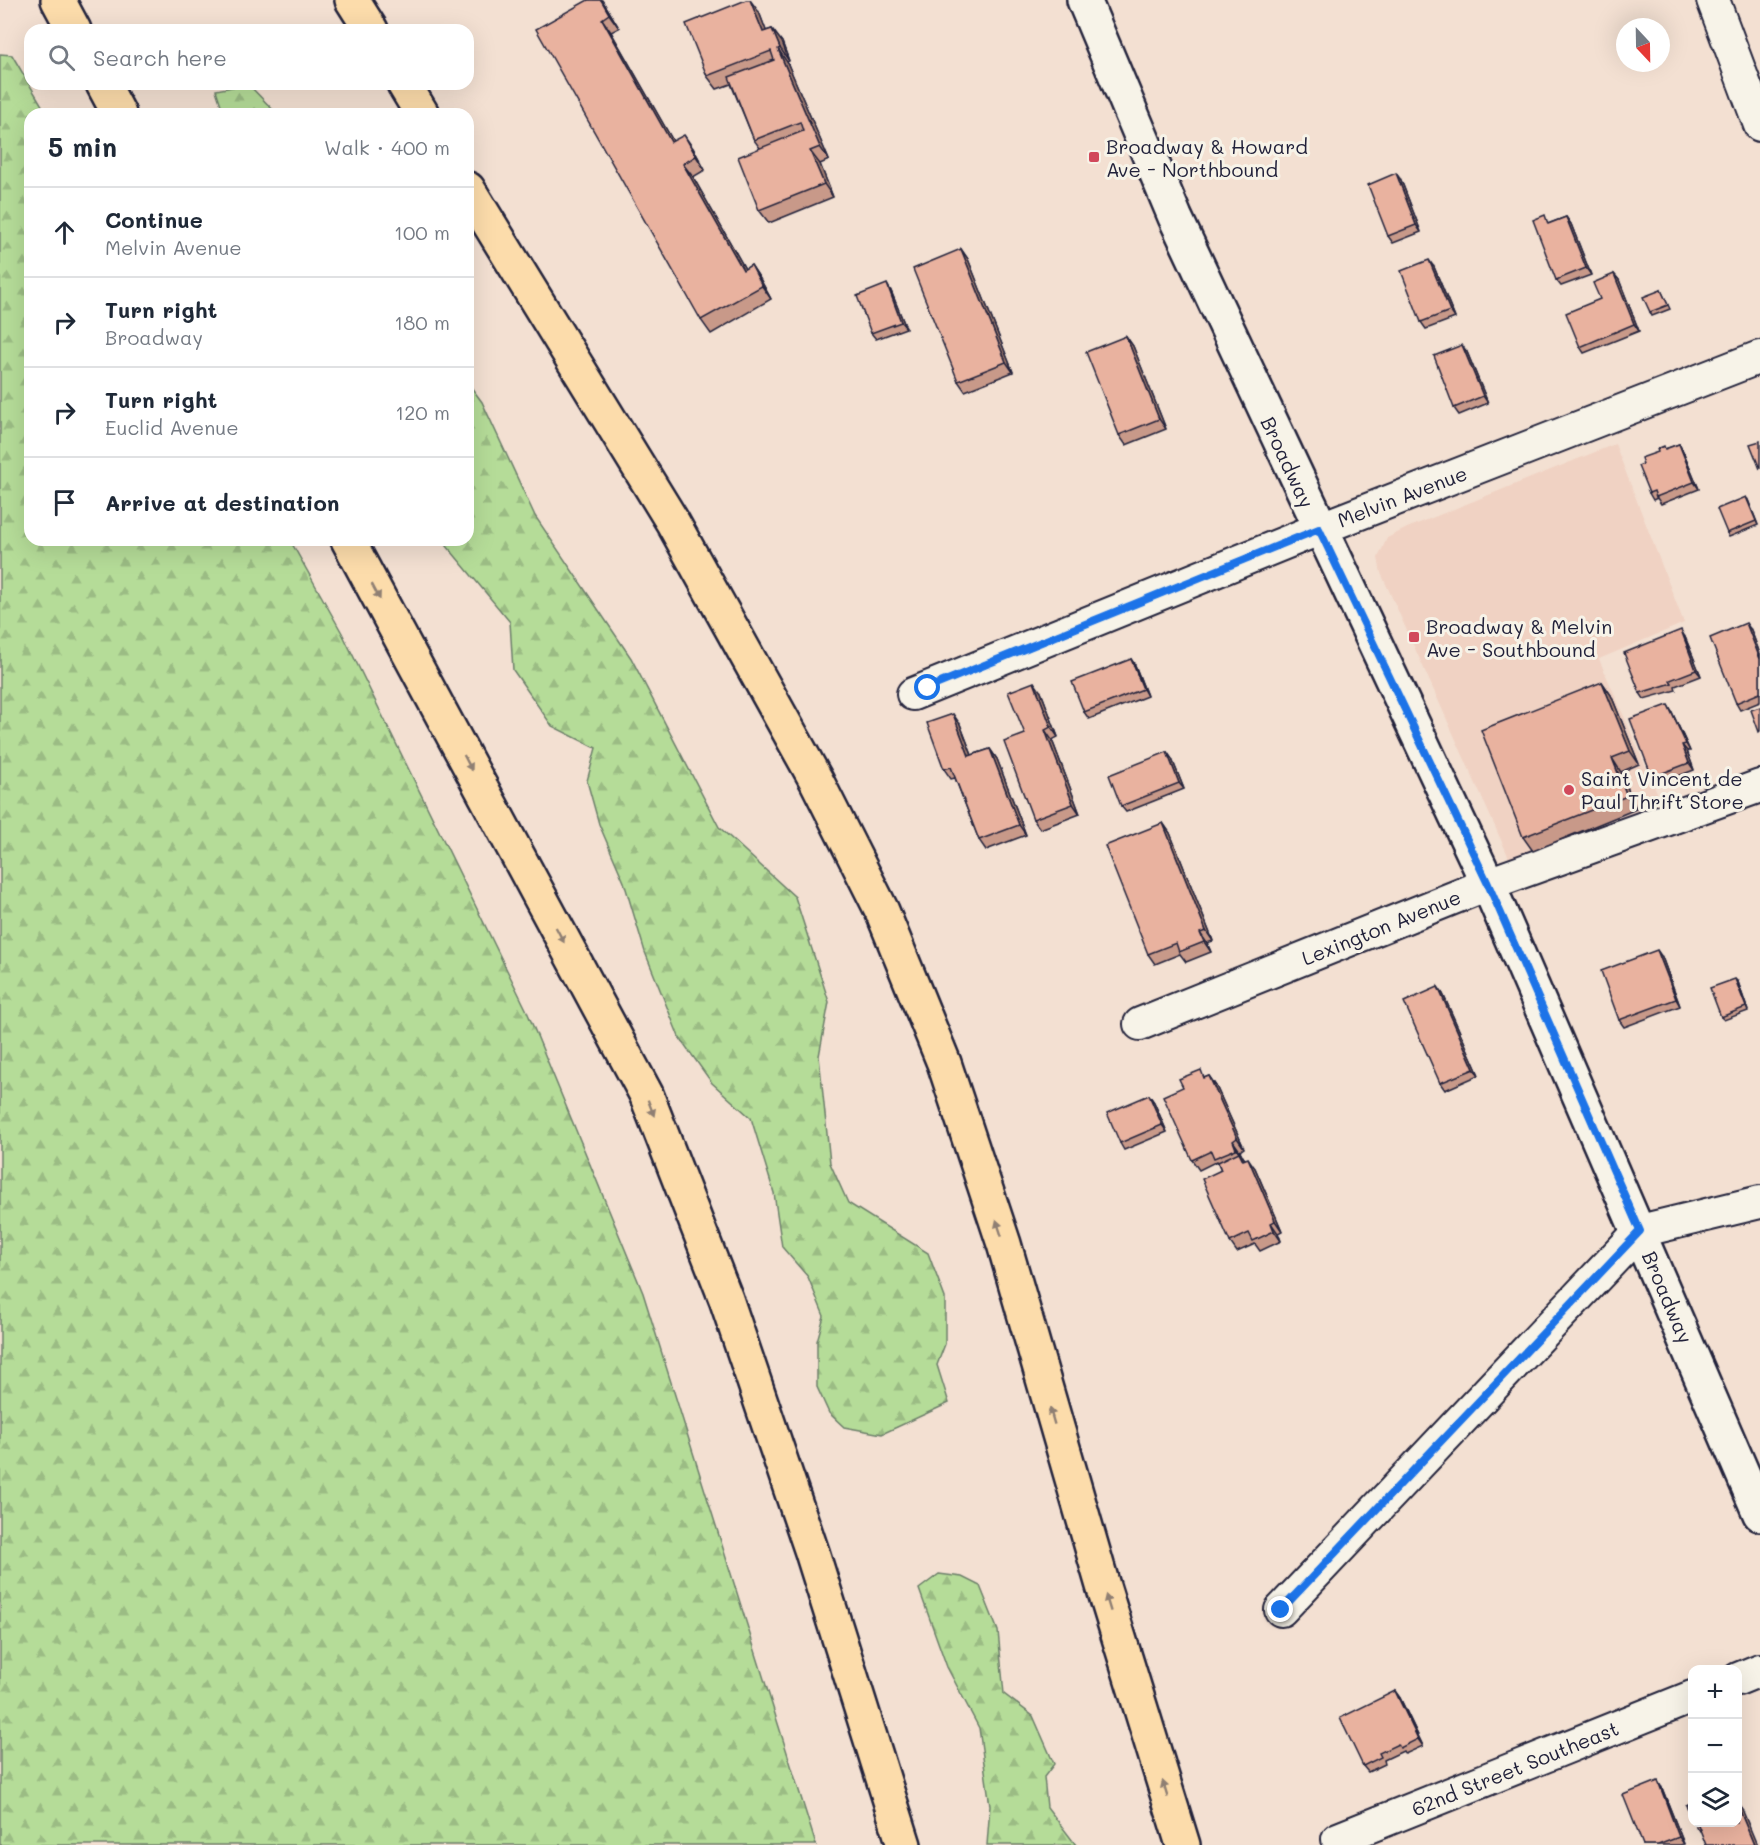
<!DOCTYPE html>
<html lang="en">
<head>
<meta charset="utf-8">
<style>
  body { margin:0; font-family:Mali,sans-serif; background:#f6f6f7; color:#1f2937 }
  .controls { position:absolute; right:18px; bottom:18px; display:grid; overflow:hidden; border-radius:12px; box-shadow:0 6px 24px #0002 }
  .controls button { width:54px; height:54px; display:grid; place-items:center; padding:0; border:0; border-bottom:2px solid #e0e1e3; background:#fff; color:#1f2937; font:30px sans-serif }
  .compass { position:absolute; left:1616px; top:18px; width:54px; height:54px; border-radius:50%; background:#fff; box-shadow:0 6px 24px #0002; rotate:158deg }
  .stop { position:absolute; width:18px; height:18px; margin:-14px; border:4px solid #1a73e8; border-radius:50%; background:#fff }
  .stop.end { background:#1a73e8; border-color:#fff; box-shadow:0 2px 6px #0008 }
  .list { margin:0; padding:0; list-style:none }
  h2 { display:flex; justify-content:space-between; align-items:center; height:78px; margin:0; padding:0 24px; font-size:26px }
  h2 small { font-size:20px; font-weight:400; color:#747a83 }
  .list li { display:grid; grid-template-columns:39px 1fr auto; gap:18px; align-items:center; box-sizing:border-box; height:90px; padding:0 24px; border-top:2px solid #e0e1e3 }
  .list b { display:block; font-size:22px; white-space:nowrap }
  .list p { margin:0; font-size:20px; white-space:nowrap; color:#747a83 }
  .list em { font-size:20px; font-style:normal; color:#747a83 }
  .icon { flex:none; width:33px; height:33px; fill:none; stroke:currentColor; stroke-width:2; stroke-linecap:round; stroke-linejoin:round }
  .map { position:relative; flex:none; width:1760px; height:1845px; overflow:hidden }
  .search { position:absolute; background:#fff; box-shadow:0 6px 24px #0002; left:24px; top:24px; width:450px; height:66px; display:flex; align-items:center; gap:15px; box-sizing:border-box; padding:0 21px; border-radius:18px; color:#747a83; font-size:22px }
  .panel { position:absolute; background:#fff; box-shadow:0 6px 24px #0002; left:24px; top:108px; width:450px; height:438px; border-radius:18px }
  .map>svg:first-child { display:block }
</style>
</head>
<body>
<div class="map">
<svg width="1760" height="1845" viewBox="0 0 1760 1845">
  <defs>
    <pattern id="forest-firs" width="22" height="20" patternUnits="userSpaceOnUse" patternTransform="scale(1.5)"><rect width="22" height="20" fill="#b5dc98"/><path d="M5 1l3.5 6h-7zM16 11l3.5 6h-7z" fill="#9bbc84"/></pattern>
  </defs>
  <rect width="100%" height="100%" fill="#f3e0d2"/>
  <filter id="ink" filterUnits="userSpaceOnUse"><feTurbulence type="fractalNoise" baseFrequency=".0167" numOctaves="2"/><feDisplacementMap in="SourceGraphic" scale="12" xChannelSelector="R" yChannelSelector="G"/><feConvolveMatrix kernelMatrix="1 2 1 2 8 2 1 2 1" color-interpolation-filters="sRGB"/></filter>
  <g filter="url(#ink)">
    <path fill="#f0d2c3" d="M 1615,444 L 1684,623 L 1599,659 L 1663,806 L 1510,860 L 1381,573 L 1378,558 L 1387,538 L 1407,528 Z"/>
    <g fill="url(#forest-firs)" stroke="#6c7f6a" stroke-width="1.5">
      <path d="M 0,54 L 12,55 L 47,114 L 30,114 L 30,540 L 290,540 L 342,633 L 526,1009 L 643,1293 L 816,1845 L 0,1845 Z"/>
      <path d="M 248,84 L 277,114 L 224,114 L 216,90 Z"/>
      <path d="M 468,383 L 482,402 L 535,516 L 631,658 L 719,827 L 795,897 L 829,1002 L 819,1056 L 830,1163 L 848,1203 L 928,1253 L 945,1298 L 945,1344 L 937,1365 L 949,1403 L 882,1434 L 844,1427 L 829,1413 L 817,1387 L 817,1341 L 824,1316 L 808,1277 L 782,1247 L 774,1193 L 751,1118 L 712,1083 L 679,1037 L 645,952 L 624,882 L 599,824 L 587,781 L 596,748 L 552,726 L 513,670 L 510,622 L 442,540 L 468,540 Z"/>
      <path d="M 939,1574 L 962,1577 L 980,1586 L 998,1631 L 1004,1694 L 1033,1716 L 1054,1764 L 1044,1777 L 1047,1807 L 1076,1845 L 987,1845 L 990,1806 L 979,1728 L 947,1667 L 919,1589 Z"/>
    </g>
    <g fill="none" stroke-linecap="round" stroke-linejoin="round">
      <g stroke="#22223b" stroke-width="36">
        <g id="street">
          <path d="M 1713,0 L 1760,125"/>
          <path d="M 913,694 L 1319,529 L 1760,357"/>
          <path d="M 1140,1024 L 1488,884 L 1760,786"/>
          <path d="M 1281,1610 L 1640,1231 L 1760,1202"/>
          <path d="M 1738,1679 L 1760,1670"/>
          <path d="M 1341,1845 L 1338,1839 L 1692,1697"/>
        </g>
      </g>
      <g stroke="#22223b" stroke-width="38">
        <path id="secondary" d="M 1084,0 L 1175,217 L 1488,884 L 1760,1514"/>
      </g>
      <g stroke="#22223b" stroke-width="38">
        <g id="highway">
          <path d="M 58,0 L 74,30"/>
          <path d="M 352,0 L 371,30"/>
          <path d="M 103,84 L 119,114"/>
          <path d="M 404,84 L 422,114"/>
          <path d="M 468,189 L 672,521 L 816,780 L 882,911 L 944,1063 L 1004,1244 L 1103,1586 L 1183,1845"/>
          <path d="M 348,540 L 646,1094 L 726,1299 L 812,1552 L 904,1845"/>
        </g>
      </g>
      <use href="#street" stroke="#f7f3e8" stroke-width="32"/>
      <use href="#secondary" stroke="#f7f3e8" stroke-width="33"/>
      <use href="#highway" stroke="#fcdcab" stroke-width="33"/>
    </g>
    <g fill="#c89989" stroke="#22223b" stroke-width="1.5">
      <path d="M 588,0 L 602,0 L 607,8 L 619,28 L 611,32 L 673,141 L 693,148 L 705,170 L 693,177 L 745,269 L 751,265 L 760,279 L 771,299 L 711,334 L 701,320 Z"/>
      <path d="M 759,12 L 766,31 L 772,29 L 782,42 L 789,61 L 787,62 L 829,160 L 820,164 L 833,197 L 769,223 L 759,210 L 760,148 L 754,140 L 731,84 L 717,89 L 707,76 Z"/>
      <path d="M 1401,180 L 1421,232 L 1393,243 L 1388,236 Z"/>
      <path d="M 1566,217 L 1571,224 L 1591,275 L 1561,286 L 1556,280 L 1550,223 Z"/>
      <path d="M 961,249 L 968,259 L 1013,372 L 965,391 L 958,381 Z"/>
      <path d="M 1434,267 L 1455,318 L 1426,329 L 1421,322 Z"/>
      <path d="M 1614,274 L 1619,280 L 1639,331 L 1584,353 L 1580,347 Z"/>
      <path d="M 1661,290 L 1670,309 L 1652,316 L 1650,312 Z"/>
      <path d="M 891,291 L 906,328 L 876,339 L 871,333 Z"/>
      <path d="M 1126,336 L 1133,346 L 1166,429 L 1126,445 L 1119,435 Z"/>
      <path d="M 1467,352 L 1488,403 L 1459,415 L 1454,408 Z"/>
      <path d="M 1679,444 L 1683,451 L 1699,489 L 1661,504 L 1657,498 L 1653,500 L 1649,493 L 1643,464 L 1665,449 Z"/>
      <path d="M 1748,500 L 1758,525 L 1729,537 L 1727,533 Z"/>
      <path d="M 1751,630 L 1760,654 L 1760,702 L 1740,710 L 1736,703 Z"/>
      <path d="M 1685,637 L 1701,676 L 1675,686 L 1676,690 L 1644,699 L 1640,693 Z"/>
      <path d="M 1131,659 L 1135,665 L 1147,696 L 1089,719 L 1084,712 Z"/>
      <path d="M 1602,682 L 1611,695 L 1639,764 L 1621,772 L 1636,809 L 1533,851 L 1523,837 Z"/>
      <path d="M 1041,692 L 1058,737 L 1052,740 L 1080,814 L 1040,829 L 1033,819 L 1025,734 Z"/>
      <path d="M 1672,712 L 1690,751 L 1687,751 L 1694,770 L 1657,784 L 1652,777 Z"/>
      <path d="M 960,724 L 972,755 L 990,749 L 997,759 L 1026,835 L 986,850 L 979,840 L 955,778 L 951,779 L 944,769 Z"/>
      <path d="M 1167,752 L 1172,759 L 1184,789 L 1126,812 L 1121,806 Z"/>
      <path d="M 1163,823 L 1170,833 L 1213,941 L 1207,943 L 1211,952 L 1186,962 L 1180,954 L 1155,964 L 1148,954 Z"/>
      <path d="M 1662,957 L 1680,1006 L 1624,1027 L 1619,1020 Z"/>
      <path d="M 1738,982 L 1748,1011 L 1724,1020 L 1721,1017 Z"/>
      <path d="M 1438,987 L 1443,994 L 1479,1075 L 1445,1090 L 1440,1083 Z"/>
      <path d="M 1209,1076 L 1216,1086 L 1244,1148 L 1240,1151 L 1243,1157 L 1255,1168 L 1282,1231 L 1278,1233 L 1281,1241 L 1260,1251 L 1255,1244 L 1237,1252 L 1230,1242 L 1221,1170 L 1217,1161 L 1199,1170 L 1192,1160 L 1206,1077 Z"/>
      <path d="M 1149,1095 L 1154,1102 L 1167,1132 L 1124,1150 L 1120,1143 Z"/>
      <path d="M 1395,1691 L 1400,1698 L 1423,1746 L 1405,1754 L 1403,1751 L 1384,1760 L 1385,1764 L 1368,1772 L 1363,1766 Z"/>
      <path d="M 1662,1788 L 1684,1844 L 1680,1845 L 1643,1845 Z"/>
      <path d="M 1693,1822 L 1737,1822 L 1699,1831 Z"/>
    </g>
    <g fill="#a37d6f" stroke="#22223b" stroke-width="1.5">
      <path d="M 601,0 L 607,8 L 619,28 L 609,14 Z"/>
      <path d="M 750,0 L 759,12 L 772,46 L 763,32 Z"/>
      <path d="M 602,19 L 611,32 L 681,155 L 671,142 Z"/>
      <path d="M 772,29 L 782,42 L 789,61 L 780,48 Z"/>
      <path d="M 778,49 L 787,62 L 829,160 L 820,147 Z"/>
      <path d="M 684,135 L 693,148 L 705,170 L 696,156 Z"/>
      <path d="M 810,151 L 820,164 L 833,197 L 824,184 Z"/>
      <path d="M 683,164 L 693,177 L 753,283 L 743,270 Z"/>
      <path d="M 1396,173 L 1401,180 L 1421,232 L 1416,225 Z"/>
      <path d="M 1566,217 L 1571,224 L 1591,275 L 1586,268 Z"/>
      <path d="M 961,249 L 968,259 L 1013,372 L 1006,362 Z"/>
      <path d="M 1429,260 L 1434,267 L 1455,318 L 1450,311 Z"/>
      <path d="M 751,265 L 760,279 L 771,299 L 762,286 Z"/>
      <path d="M 1614,274 L 1619,280 L 1639,331 L 1634,324 Z"/>
      <path d="M 887,284 L 891,291 L 906,328 L 901,322 Z"/>
      <path d="M 1126,336 L 1133,346 L 1166,429 L 1159,419 Z"/>
      <path d="M 1462,345 L 1467,352 L 1488,403 L 1483,396 Z"/>
      <path d="M 1679,444 L 1683,451 L 1699,489 L 1694,482 Z"/>
      <path d="M 1746,497 L 1748,500 L 1758,525 L 1756,521 Z"/>
      <path d="M 1746,623 L 1751,630 L 1760,654 L 1760,659 Z"/>
      <path d="M 1681,630 L 1685,637 L 1701,676 L 1696,670 Z"/>
      <path d="M 1131,659 L 1135,665 L 1147,696 L 1143,689 Z"/>
      <path d="M 1034,682 L 1041,692 L 1058,737 L 1051,727 Z"/>
      <path d="M 1602,682 L 1611,695 L 1639,764 L 1630,751 Z"/>
      <path d="M 1668,705 L 1672,712 L 1690,751 L 1686,744 Z"/>
      <path d="M 953,714 L 960,724 L 976,766 L 969,756 Z"/>
      <path d="M 1045,730 L 1052,740 L 1080,814 L 1073,804 Z"/>
      <path d="M 1682,745 L 1687,751 L 1694,770 L 1689,763 Z"/>
      <path d="M 990,749 L 997,759 L 1026,835 L 1019,825 Z"/>
      <path d="M 1167,752 L 1172,759 L 1184,789 L 1179,783 Z"/>
      <path d="M 1612,758 L 1621,772 L 1636,809 L 1627,796 Z"/>
      <path d="M 1163,823 L 1170,833 L 1213,941 L 1206,931 Z"/>
      <path d="M 1200,933 L 1207,943 L 1211,952 L 1204,942 Z"/>
      <path d="M 1657,950 L 1662,957 L 1680,1006 L 1676,999 Z"/>
      <path d="M 1735,979 L 1738,982 L 1748,1011 L 1746,1007 Z"/>
      <path d="M 1438,987 L 1443,994 L 1479,1075 L 1474,1069 Z"/>
      <path d="M 1209,1076 L 1216,1086 L 1244,1148 L 1237,1138 Z"/>
      <path d="M 1149,1095 L 1154,1102 L 1167,1132 L 1162,1125 Z"/>
      <path d="M 1233,1141 L 1240,1151 L 1246,1162 L 1243,1160 Z"/>
      <path d="M 1248,1158 L 1255,1168 L 1282,1231 L 1275,1221 Z"/>
      <path d="M 1271,1223 L 1278,1233 L 1281,1241 L 1274,1231 Z"/>
      <path d="M 1395,1691 L 1400,1698 L 1423,1746 L 1418,1739 Z"/>
      <path d="M 1658,1781 L 1662,1788 L 1684,1844 L 1679,1837 Z"/>
      <path d="M 1737,1797 L 1757,1845 L 1754,1845 L 1737,1804 Z"/>
    </g>
    <g fill="#e9b29f" stroke="#22223b" stroke-width="1.5">
      <path d="M 588,0 L 601,0 L 609,14 L 602,19 L 671,142 L 684,135 L 696,156 L 683,164 L 743,270 L 751,265 L 762,286 L 701,320 L 536,29 Z"/>
      <path d="M 746,0 L 750,0 L 763,32 L 772,29 L 780,48 L 778,49 L 820,147 L 810,151 L 824,184 L 759,210 L 738,157 L 803,131 L 800,122 L 754,140 L 729,77 L 774,60 L 771,51 L 707,76 L 686,24 Z"/>
      <path d="M 1396,173 L 1416,225 L 1388,236 L 1368,185 Z"/>
      <path d="M 1545,215 L 1548,224 L 1566,217 L 1586,268 L 1556,280 L 1533,220 Z"/>
      <path d="M 961,249 L 1006,362 L 958,381 L 913,269 Z"/>
      <path d="M 1429,260 L 1450,311 L 1421,322 L 1401,271 Z"/>
      <path d="M 1614,274 L 1634,324 L 1580,347 L 1566,313 L 1600,299 L 1593,283 Z"/>
      <path d="M 887,284 L 901,322 L 871,333 L 857,296 Z"/>
      <path d="M 1661,290 L 1668,305 L 1650,312 L 1643,297 Z"/>
      <path d="M 1126,336 L 1159,419 L 1119,435 L 1086,352 Z"/>
      <path d="M 1462,345 L 1483,396 L 1454,408 L 1434,356 Z"/>
      <path d="M 1760,441 L 1760,469 L 1750,444 Z"/>
      <path d="M 1679,444 L 1694,482 L 1656,497 L 1654,491 L 1649,493 L 1638,466 L 1643,464 L 1641,458 L 1658,452 L 1657,449 L 1664,446 L 1665,449 Z"/>
      <path d="M 1746,497 L 1756,521 L 1727,533 L 1717,509 Z"/>
      <path d="M 1746,623 L 1760,659 L 1760,693 L 1736,703 L 1710,638 Z"/>
      <path d="M 1681,630 L 1696,670 L 1670,680 L 1672,683 L 1640,693 L 1624,653 Z"/>
      <path d="M 1131,659 L 1143,689 L 1084,712 L 1072,682 Z"/>
      <path d="M 1034,682 L 1051,727 L 1045,730 L 1073,804 L 1033,819 L 1004,742 L 1025,734 L 1008,692 Z"/>
      <path d="M 1602,682 L 1630,751 L 1612,758 L 1627,796 L 1523,837 L 1481,730 Z"/>
      <path d="M 1668,705 L 1686,744 L 1682,745 L 1689,763 L 1652,777 L 1630,719 Z"/>
      <path d="M 1760,707 L 1760,731 L 1759,732 L 1751,710 Z"/>
      <path d="M 953,714 L 969,756 L 990,749 L 1019,825 L 979,840 L 951,767 L 944,769 L 927,723 Z"/>
      <path d="M 1167,752 L 1179,783 L 1121,806 L 1109,775 Z"/>
      <path d="M 1163,823 L 1206,931 L 1200,933 L 1204,942 L 1179,952 L 1176,943 L 1148,954 L 1105,846 Z"/>
      <path d="M 1657,950 L 1676,999 L 1619,1020 L 1601,971 Z"/>
      <path d="M 1735,979 L 1746,1007 L 1721,1017 L 1710,988 Z"/>
      <path d="M 1438,987 L 1474,1069 L 1440,1083 L 1404,1002 Z"/>
      <path d="M 1201,1070 L 1204,1078 L 1209,1076 L 1237,1138 L 1233,1141 L 1236,1149 L 1214,1158 L 1211,1151 L 1192,1160 L 1163,1096 L 1183,1087 L 1179,1079 Z"/>
      <path d="M 1149,1095 L 1162,1125 L 1120,1143 L 1107,1113 Z"/>
      <path d="M 1239,1152 L 1243,1160 L 1248,1158 L 1275,1221 L 1271,1223 L 1274,1231 L 1253,1241 L 1249,1233 L 1230,1242 L 1202,1179 L 1221,1170 L 1218,1162 Z"/>
      <path d="M 1395,1691 L 1418,1739 L 1400,1748 L 1398,1744 L 1379,1753 L 1381,1757 L 1363,1766 L 1340,1718 Z"/>
      <path d="M 1658,1781 L 1679,1837 L 1658,1845 L 1643,1845 L 1623,1795 Z"/>
      <path d="M 1692,1802 L 1692,1821 L 1686,1805 Z"/>
      <path d="M 1737,1804 L 1754,1845 L 1706,1845 L 1697,1822 L 1737,1822 Z"/>
    </g>
    <defs><path id="oneway-solid" d="M-6-.8H1V-3.2L6.5 0L1 3.2V.8H-6Z" transform="scale(1.5)"/></defs>
    <g fill="#8f7f73">
      <use href="#oneway-solid" transform="translate(376 592) rotate(62)"/>
      <use href="#oneway-solid" transform="translate(468 763) rotate(62)"/>
      <use href="#oneway-solid" transform="translate(560 935) rotate(62)"/>
      <use href="#oneway-solid" transform="translate(651 1108) rotate(69)"/>
      <use href="#oneway-solid" transform="translate(999 1228) rotate(-108)"/>
      <use href="#oneway-solid" transform="translate(1052 1416) rotate(-106)"/>
      <use href="#oneway-solid" transform="translate(1108 1603) rotate(-107)"/>
      <use href="#oneway-solid" transform="translate(1165 1789) rotate(-107)"/>
    </g>
  </g>
  <g fill="none" stroke-linecap="round" stroke-linejoin="round" filter="url(#ink)">
    <path stroke="#1a73e8" stroke-width="8" d="M 928,688 L 1319,529 L 1488,884 L 1640,1231 L 1281,1610"/>
  </g>
  <g fill="#d1495b" stroke="#f7f3e8" stroke-width="2">
    <rect x="1088" y="151" width="12" height="12" rx="3"/>
    <rect x="1408" y="631" width="12" height="12" rx="3"/>
    <circle cx="1569" cy="790" r="6"/>
  </g>
  <g text-anchor="middle" dominant-baseline="central" stroke-width="6" stroke-linejoin="round" paint-order="stroke">
    <g font-size="20" fill="#22223b" stroke="#f7f3e8" text-anchor="start">
      <text x="1106" y="146">Broadway &amp; Howard<tspan x="1106" dy="23">Ave - Northbound</tspan></text>
      <text x="1426" y="626">Broadway &amp; Melvin<tspan x="1426" dy="23">Ave - Southbound</tspan></text>
      <text x="1581" y="778">Saint Vincent de<tspan x="1581" dy="23">Paul Thrift Store</tspan></text>
    </g>
    <g font-size="20" fill="#22223b" stroke="#f7f3e8">
      <text transform="translate(1288 462) rotate(65)">Broadway</text>
      <text transform="translate(1402 496) rotate(-21)">Melvin Avenue</text>
      <text transform="translate(1381 927) rotate(-22)">Lexington Avenue</text>
      <text transform="translate(1668 1297) rotate(67)">Broadway</text>
      <text transform="translate(1515 1768) rotate(-22)">62nd Street Southeast</text>
    </g>
  </g>
</svg>
<div class="controls">
<button>+</button>
<button>−</button>
<button><svg class="icon" aria-label="layers" viewBox="0 0 24 24"><path d="M12 4l9 5-9 5-9-5zM3 14l9 5 9-5"/></svg></button>
</div>
<svg class="compass" viewBox="-18 -18 36 36"><path d="M0-13l5 13h-10z" fill="#e53935"/><path d="M0 13l5-13h-10z" fill="#747a83"/></svg>
<div class="stop" style="left:928px;top:688px"></div>
<div class="stop end" style="left:1281px;top:1610px"></div>
<div class="search"><svg class="icon" aria-label="search" viewBox="0 0 24 24"><circle cx="10" cy="10" r="6"/><path d="M15 15l6 6"/></svg>Search here</div>
<section class="panel">
<h2>5 min<small>Walk · 400 m</small></h2>
<ul class="list">
<li><svg class="icon" aria-label="ahead" viewBox="0 0 24 24"><path d="M12 20V5M6 11l6-6 6 6"/></svg><div><b>Continue</b><p>Melvin Avenue</p></div><em>100 m</em></li>
<li><svg class="icon" aria-label="right" viewBox="0 0 24 24"><path d="M7 20v-9h11M14 6l5 5-5 5"/></svg><div><b>Turn right</b><p>Broadway</p></div><em>180 m</em></li>
<li><svg class="icon" aria-label="right" viewBox="0 0 24 24"><path d="M7 20v-9h11M14 6l5 5-5 5"/></svg><div><b>Turn right</b><p>Euclid Avenue</p></div><em>120 m</em></li>
<li><svg class="icon" aria-label="arrive" viewBox="0 0 24 24"><path d="M6 21V4h12l-3 4 3 4H6"/></svg><div><b>Arrive at destination</b></div></li>
</ul>
</section>
</div>
</body>
</html>
